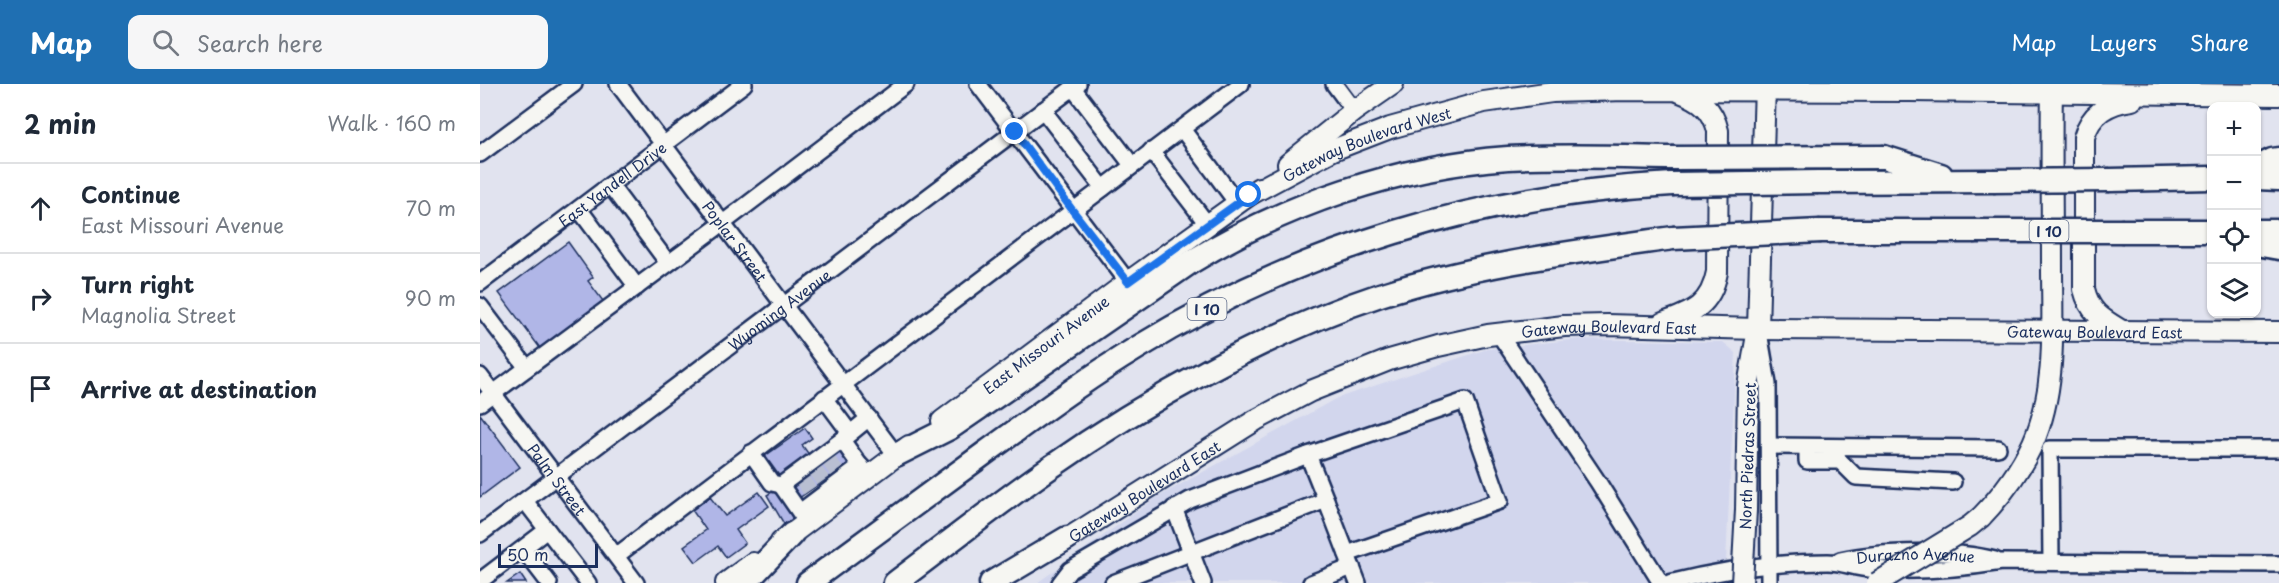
<!DOCTYPE html>
<html lang="en">
<head>
<meta charset="utf-8">
<style>
  body { margin:0; font-family:"Playpen Sans",sans-serif; background:#f6f6f7; color:#1f2937 }
  .controls { position:absolute; right:18px; top:18px; display:grid; overflow:hidden; border-radius:12px; box-shadow:0 2px 4px #0004 }
  .controls button { width:54px; height:54px; display:grid; place-items:center; padding:0; border:0; border-bottom:2px solid #e0e1e3; background:#fff; color:#1f2937; font:30px sans-serif }
  .scale { position:absolute; left:18px; bottom:15px; width:100px; box-sizing:border-box; padding-left:6px; border:3px solid #1b2f5e; border-top:0; font-size:16px; line-height:21px; white-space:nowrap; color:#1b2f5e; -webkit-text-stroke:4px #f6f6f2; paint-order:stroke }
  .stop { position:absolute; width:18px; height:18px; margin:-14px; border:4px solid #1a73e8; border-radius:50%; background:#fff }
  .stop.end { background:#1a73e8; border-color:#fff; box-shadow:0 2px 6px #0008 }
  .list { margin:0; padding:0; list-style:none }
  h2 { display:flex; justify-content:space-between; align-items:center; height:78px; margin:0; padding:0 24px; font-size:26px }
  h2 small { font-size:20px; font-weight:400; color:#747a83 }
  .list li { display:grid; grid-template-columns:39px 1fr auto; gap:18px; align-items:center; box-sizing:border-box; height:90px; padding:0 24px; border-top:2px solid #e0e1e3 }
  .list b { display:block; font-size:22px; white-space:nowrap }
  .list p { margin:0; font-size:20px; white-space:nowrap; color:#747a83 }
  .list em { font-size:20px; font-style:normal; color:#747a83 }
  .icon { flex:none; width:33px; height:33px; fill:none; stroke:currentColor; stroke-width:2; stroke-linecap:round; stroke-linejoin:round }
  .map { position:relative; flex:none; width:1799px; height:499px; overflow:hidden }
  header { display:flex; align-items:center; gap:36px; box-sizing:border-box; height:84px; padding:0 30px; background:#1f6fb2; color:#fff }
  header strong { font-size:28px }
  nav { display:flex; gap:33px; margin-inline-start:auto; font-size:21px }
  .search { width:420px; height:54px; background:#f6f6f7; display:flex; align-items:center; gap:15px; box-sizing:border-box; padding:0 21px; border-radius:12px; color:#747a83; font-size:22px }
  main { display:flex }
  aside { flex:1; background:#fff }
  .map>svg:first-child { display:block }
</style>
</head>
<body>
<header>
<strong>Map</strong>
<div class="search"><svg class="icon" aria-label="search" viewBox="0 0 24 24"><circle cx="10" cy="10" r="6"/><path d="M15 15l6 6"/></svg>Search here</div>
<nav><a>Map</a><a>Layers</a><a>Share</a></nav>
</header>
<main>
<aside>
<h2>2 min<small>Walk · 160 m</small></h2>
<ul class="list">
<li><svg class="icon" aria-label="ahead" viewBox="0 0 24 24"><path d="M12 20V5M6 11l6-6 6 6"/></svg><div><b>Continue</b><p>East Missouri Avenue</p></div><em>70 m</em></li>
<li><svg class="icon" aria-label="right" viewBox="0 0 24 24"><path d="M7 20v-9h11M14 6l5 5-5 5"/></svg><div><b>Turn right</b><p>Magnolia Street</p></div><em>90 m</em></li>
<li><svg class="icon" aria-label="arrive" viewBox="0 0 24 24"><path d="M6 21V4h12l-3 4 3 4H6"/></svg><div><b>Arrive at destination</b></div></li>
</ul>
</aside>
<div class="map">
<svg width="1799" height="499" viewBox="0 0 1799 499">
  <rect width="100%" height="100%" fill="#e1e3ef"/>
  <filter id="ink" filterUnits="userSpaceOnUse"><feTurbulence type="fractalNoise" baseFrequency=".0167" numOctaves="2"/><feDisplacementMap in="SourceGraphic" scale="12" xChannelSelector="R" yChannelSelector="G"/><feConvolveMatrix kernelMatrix="1 2 1 2 8 2 1 2 1" color-interpolation-filters="sRGB"/></filter>
  <g filter="url(#ink)">
    <path fill="#d2d6ed" d="M 1099,255 L 1243,258 L 1256,269 L 1245,499 L 557,499 L 676,414 L 857,314 L 1007,265 Z"/>
    <g fill="#b0b6e7" stroke="#1b2f5e" stroke-width="1.5">
      <path d="M 88,158 L 113,193 L 108,197 L 126,221 L 63,268 L 19,209 Z"/>
      <path d="M 0,330 L 40,383 L 0,413 Z"/>
      <path d="M 325,344 L 332,354 L 322,361 L 330,372 L 300,393 L 285,372 Z"/>
      <path d="M 361,366 L 370,379 L 316,416 L 308,404 Z"/>
      <path d="M 300,403 L 318,432 L 304,440 L 287,411 Z"/>
      <path d="M 279,408 L 289,422 L 256,446 L 265,459 L 246,473 L 238,462 L 216,478 L 204,462 L 226,446 L 212,426 L 230,413 L 245,432 Z"/>
      <path d="M 40,490 L 46,499 L 27,499 Z"/>
    </g>
    <g fill="none" stroke-linecap="round" stroke-linejoin="round">
      <g stroke="#b9bfd2" stroke-width="15" stroke-dasharray="15 8" stroke-linecap="butt">
        <path d="M 348,376 L 357,388"/>
        <path d="M 334,385 L 343,397"/>
        <path d="M 321,394 L 330,407"/>
      </g>
      <g stroke="#1b2f5e" stroke-width="20">
        <g id="minor">
          <path id="s1" d="M 138,0 L 416,371"/>
          <path d="M 498,0 L 648,198"/>
          <path d="M 854,0 L 874,27"/>
          <path d="M 593,4 L 652,81"/>
          <path d="M 563,26 L 623,104"/>
          <path d="M 702,45 L 757,119"/>
          <path d="M 671,67 L 728,141"/>
          <path d="M 0,70 L 94,0"/>
          <path d="M 130,101 L 188,179"/>
          <path d="M 99,125 L 157,203"/>
          <path id="s2" d="M 0,199 L 264,0"/>
          <path d="M 0,222 L 47,284"/>
          <path d="M 1019,250 L 1118,398 L 1181,499"/>
          <path d="M 1280,254 L 1288,300 L 1289,499"/>
          <path id="s3" d="M 0,292 L 156,499"/>
          <path d="M 344,314 L 370,349"/>
          <path d="M 0,319 L 243,139 L 426,0"/>
          <path d="M 1289,362 L 1518,364"/>
          <path d="M 1327,363 L 1327,377 L 1360,377 L 1376,393 L 1473,398"/>
          <path d="M 271,369 L 292,399 L 301,401 L 362,356"/>
          <path d="M 828,371 L 985,317 L 1020,417 L 867,470"/>
          <path d="M 388,393 L 362,356 L 389,334"/>
          <path d="M 301,401 L 325,436"/>
          <path d="M 45,417 L 108,499"/>
          <path d="M 694,424 L 723,499"/>
          <path d="M 320,428 L 381,382"/>
          <path id="s4" d="M 0,450 L 598,0"/>
          <path d="M 43,465 L 69,499"/>
          <path d="M 136,472 L 761,0"/>
          <path id="s5" d="M 1360,476 C 1401,467 1473,465 1515,476"/>
          <path d="M 1571,478 L 1570,365 L 1799,365"/>
          <path d="M 0,497 L 67,446"/>
          <path d="M 580,499 L 590,486 L 710,416 L 828,371 L 846,416"/>
          <path d="M 633,499 L 846,416 L 878,499"/>
          <path d="M 831,499 L 872,483"/>
          <path d="M 1189,499 C 1242,486 1294,478 1348,478 C 1362,478 1375,484 1389,485 C 1433,488 1478,485 1522,478 L 1799,480"/>
        </g>
      </g>
      <g stroke="#1b2f5e" stroke-width="24">
        <g id="major">
          <path d="M 808,80 L 874,27 L 913,0"/>
          <path id="s6" d="M 769,111 L 853,66 L 910,44 L 1004,18 L 1072,8 L 1146,6 L 1430,7 L 1799,11"/>
          <path d="M 1183,239 C 1213,229 1231,221 1237,188 L 1238,47 C 1233,25 1221,16 1200,8"/>
          <path d="M 1642,247 C 1622,235 1610,229 1604,205 L 1604,53 C 1611,29 1628,19 1652,16"/>
          <path id="s7" d="M 462,337 L 648,198 L 779,104"/>
          <path d="M 1266,426 L 1268,302 L 1278,245 L 1285,0"/>
          <path d="M 1501,433 C 1522,411 1540,387 1553,359 C 1577,305 1572,240 1572,183 C 1572,122 1571,61 1572,0"/>
          <path d="M 301,458 L 429,362"/>
          <path id="s8" d="M 576,462 L 776,336 L 831,307 L 909,276 L 958,262 L 1008,251 L 1084,242 L 1127,241 L 1278,245 L 1799,248"/>
          <path d="M 246,499 L 273,479"/>
        </g>
      </g>
      <g stroke="#1b2f5e" stroke-width="27">
        <g id="highway">
          <path d="M 1404,73 L 1461,91"/>
          <path d="M 1776,84 L 1792,76 L 1799,75"/>
          <path d="M 1776,94 L 1799,95"/>
          <path d="M 1630,96 L 1732,94"/>
          <path d="M 1338,98 L 1513,97"/>
          <path d="M 1341,147 L 1494,147"/>
          <path d="M 1643,147 L 1732,147"/>
          <path d="M 1776,147 L 1799,147"/>
          <path d="M 1776,160 L 1799,164"/>
          <path d="M 416,371 L 470,344 L 711,178 C 806,120 917,82 1028,74 C 1083,71 1137,73 1192,74"/>
          <path d="M 262,499 L 276,488 L 312,450"/>
          <path d="M 328,499 C 387,456 446,413 505,369 C 555,333 604,296 657,264 C 820,164 1002,110 1192,100"/>
          <path d="M 415,499 C 466,461 516,421 568,385 C 665,317 788,248 900,211 C 996,180 1094,168 1193,154"/>
          <path d="M 511,499 L 587,454"/>
        </g>
      </g>
      <use href="#minor" stroke="#f6f6f2" stroke-width="15"/>
      <use href="#major" stroke="#f6f6f2" stroke-width="20"/>
      <use href="#highway" stroke="#f6f6f2" stroke-width="22"/>
      <g stroke="#1b2f5e" stroke-width="24" stroke-linecap="butt">
        <g id="major-bridge">
          <path d="M 1262,499 L 1266,426"/>
          <path d="M 1397,499 L 1490,442 L 1501,433"/>
        </g>
      </g>
      <g stroke="#1b2f5e" stroke-width="27" stroke-linecap="butt">
        <g id="highway-bridge">
          <path d="M 1192,74 L 1404,73"/>
          <path d="M 1513,97 L 1630,96"/>
          <path d="M 1192,100 L 1338,98"/>
          <path d="M 1494,147 L 1643,147"/>
          <path d="M 1193,154 L 1341,147"/>
        </g>
      </g>
      <use href="#major-bridge" stroke="#f6f6f2" stroke-width="20"/>
      <use href="#highway-bridge" stroke="#f6f6f2" stroke-width="22"/>
    </g>
  </g>
  <g fill="none" stroke-linecap="round" stroke-linejoin="round" filter="url(#ink)">
    <path stroke="#1a73e8" stroke-width="8" d="M 535,48 L 593,127 L 648,198 L 769,111"/>
  </g>
  <g text-anchor="middle" dominant-baseline="central" stroke-width="4.5" stroke-linejoin="round" paint-order="stroke">
    <g fill="#f6f6f2" stroke="#5d6b8a" stroke-width="1.5">
      <rect x="1549.5" y="136" width="39" height="22" rx="4.5"/>
      <rect x="707.5" y="214" width="39" height="22" rx="4.5"/>
    </g>
    <g font-size="14" font-weight="bold" fill="#1b2f5e">
      <text x="1569" y="147">I 10</text>
      <text x="727" y="225">I 10</text>
    </g>
    <g font-size="15" fill="#1b2f5e" stroke="#f6f6f2">
      <text stroke="none"><textPath href="#s6" startOffset="129">Gateway Boulevard West</textPath></text>
      <text stroke="none"><textPath href="#s2" startOffset="165">East Yandell Drive</textPath></text>
      <text stroke="none"><textPath href="#s1" startOffset="196">Poplar Street</textPath></text>
      <text stroke="none"><textPath href="#s4" startOffset="374">Wyoming Avenue</textPath></text>
      <text stroke="none"><textPath href="#s8" startOffset="606">Gateway Boulevard East</textPath></text>
      <text stroke="none"><textPath href="#s8" startOffset="1092">Gateway Boulevard East</textPath></text>
      <text stroke="none"><textPath href="#s7" startOffset="129">East Missouri Avenue</textPath></text>
      <text transform="translate(1267 372) rotate(-88)">North Piedras Street</text>
      <text stroke="none"><textPath href="#s3" startOffset="129">Palm Street</textPath></text>
      <text stroke="none"><textPath href="#s8" startOffset="104">Gateway Boulevard East</textPath></text>
      <text stroke="none"><textPath href="#s5" startOffset="76">Durazno Avenue</textPath></text>
    </g>
  </g>
</svg>
<div class="controls">
<button>+</button>
<button>−</button>
<button><svg class="icon" aria-label="locate" viewBox="0 0 24 24"><circle cx="12" cy="12" r="6"/><path d="M12 2v4M12 18v4M2 12h4M18 12h4"/></svg></button>
<button><svg class="icon" aria-label="layers" viewBox="0 0 24 24"><path d="M12 4l9 5-9 5-9-5zM3 14l9 5 9-5"/></svg></button>
</div>
<div class="scale">50 m</div>
<div class="stop" style="left:769px;top:111px"></div>
<div class="stop end" style="left:535px;top:48px"></div>
</div>
</main>
</body>
</html>
